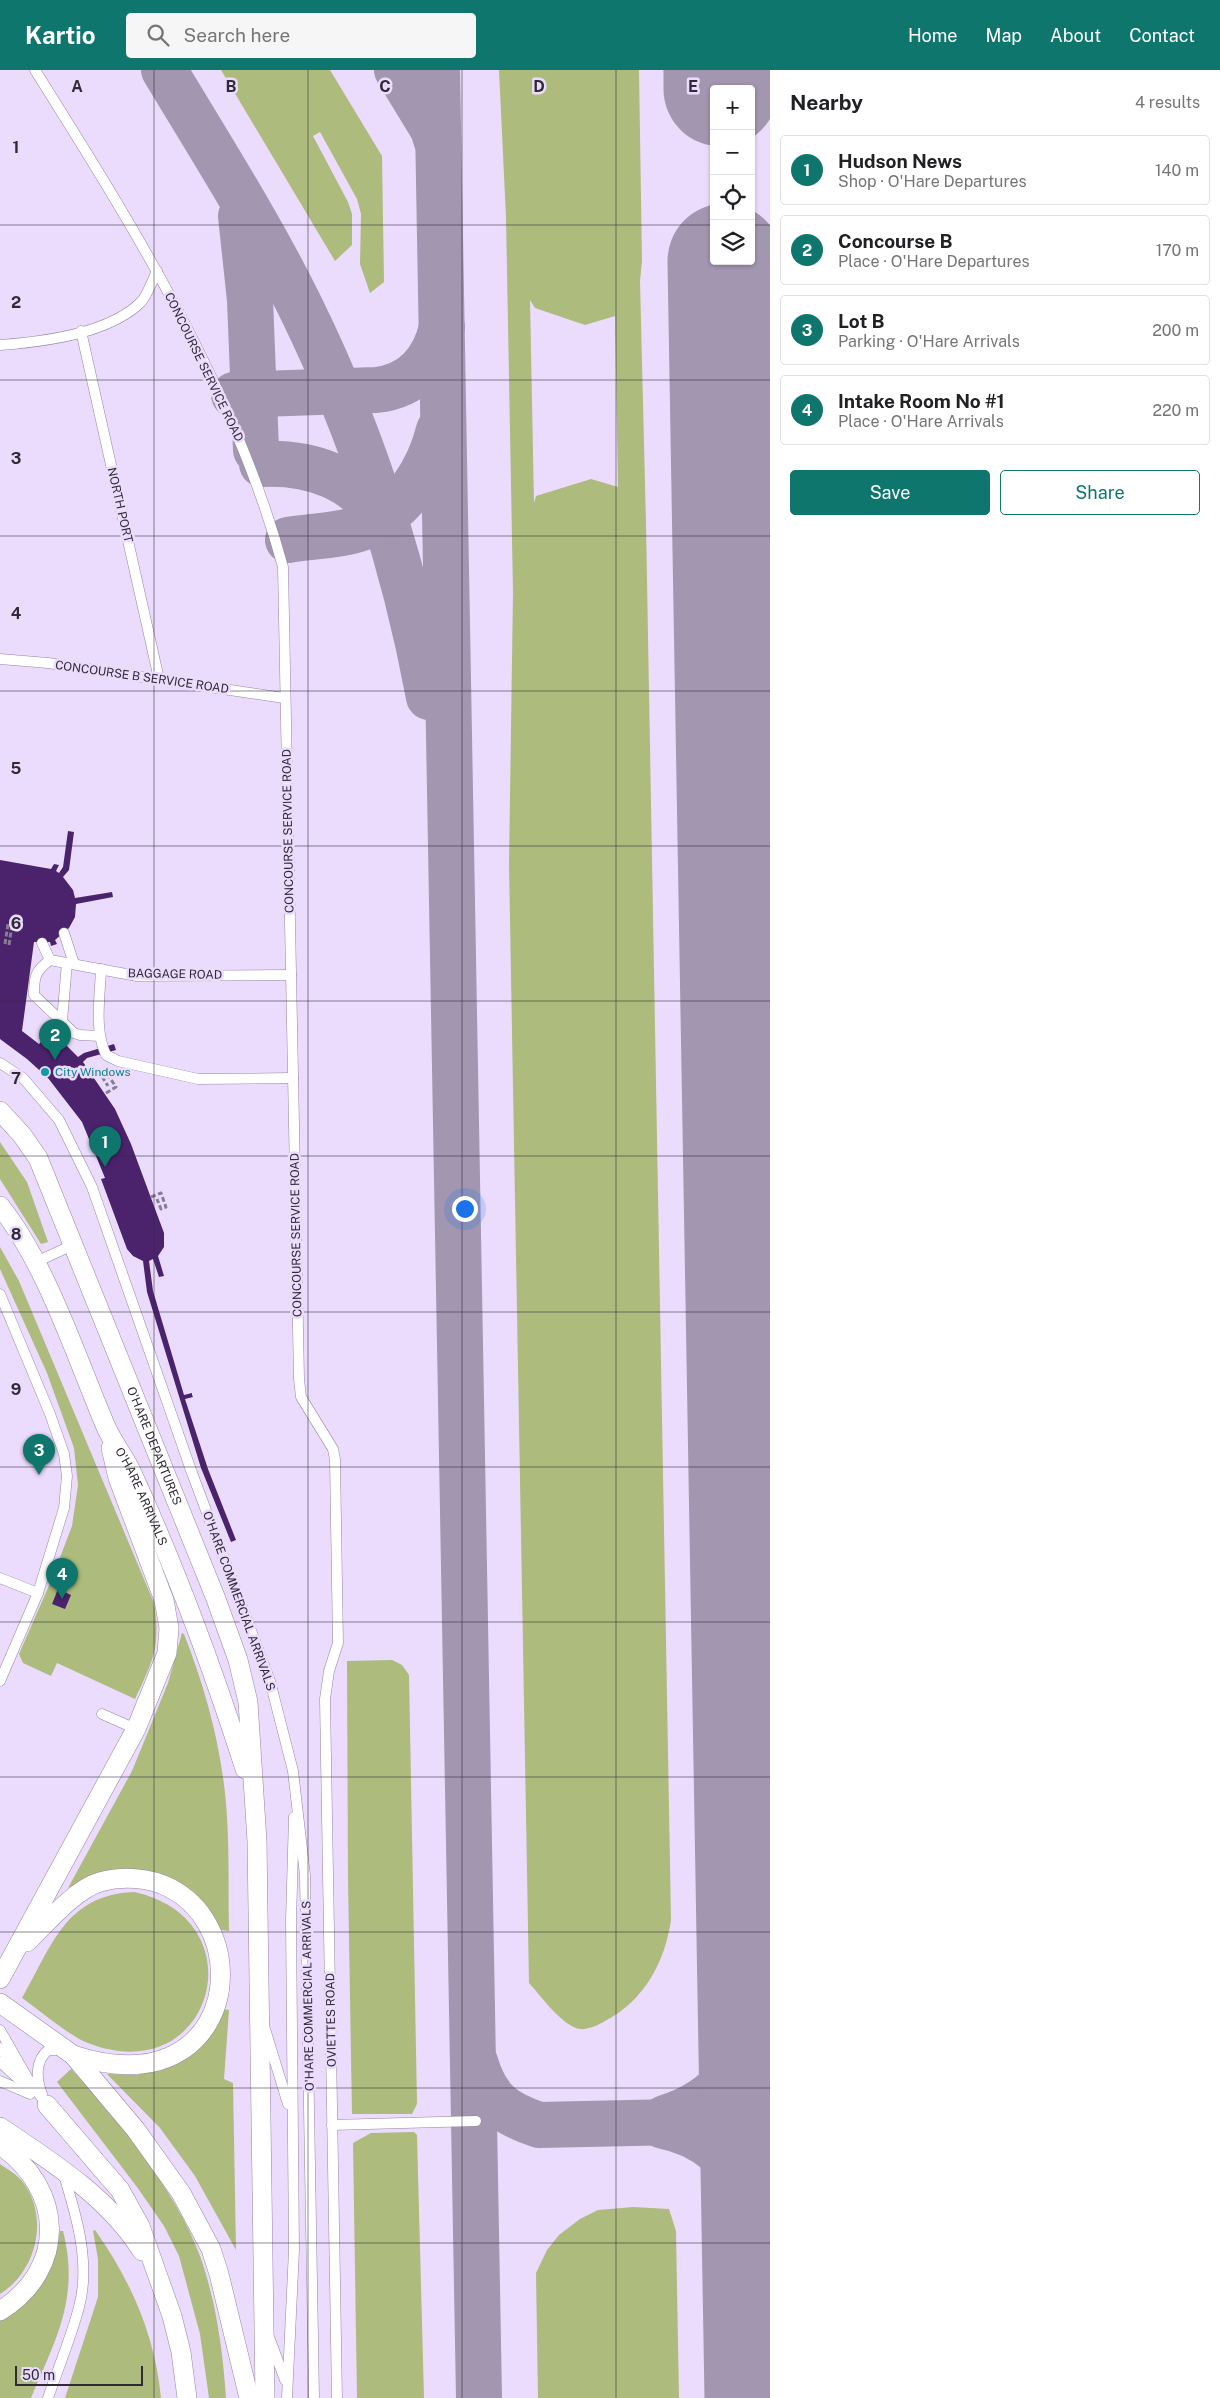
<!DOCTYPE html>
<html lang="en">
<head>
<meta charset="utf-8">
<style>
  body { margin:0; font-family:"Public Sans",sans-serif; background:#f6f6f6; color:#202124 }
  .controls { position:absolute; right:15px; top:15px; display:grid; overflow:hidden; border-radius:5px; box-shadow:0 1px 4px #0004 }
  .controls button { width:45px; height:45px; display:grid; place-items:center; padding:0; border:0; border-bottom:1px solid #e0e0e0; background:#fff; color:#202124; font:25px sans-serif }
  .scale { position:absolute; left:15px; bottom:12px; width:128px; box-sizing:border-box; padding-left:5px; border:2px solid #302a37; border-top:0; font-size:14px; line-height:18px; white-space:nowrap; color:#302a37; -webkit-text-stroke:4px #ebdcfd; paint-order:stroke }
  .you { position:absolute; left:464px; top:1138px; width:18px; height:18px; margin:-12px; border:4px solid #fff; border-radius:50%; background:#1a73e8; box-shadow:0 0 0 8px #1a73e833 }
  .badge { display:grid; place-items:center; width:32px; height:32px; border-radius:50%; background:#0f766e; color:#fff; font-size:16px; font-weight:700 }
  .pin { position:absolute; translate:-50% -41px; filter:drop-shadow(0 1px 2px #0008) }
  .pin::after { content:''; position:absolute; top:26px; width:18px; height:15px; background:inherit; clip-path:polygon(0 0,100% 0,50% 100%) }
  .list { margin:0; padding:0; list-style:none }
  h2 { display:flex; justify-content:space-between; align-items:center; height:65px; margin:0; padding:0 20px; font-size:21px }
  h2 small { font-size:16px; font-weight:400; color:#757577 }
  .list li { display:grid; grid-template-columns:32px 1fr auto; gap:15px; align-items:center; box-sizing:border-box; height:70px; margin:0 10px 10px; padding:0 10px; border:1px solid #e0e0e0; border-radius:5px }
  .list b { display:block; font-size:19px; white-space:nowrap }
  .list p { margin:0; font-size:16px; white-space:nowrap; color:#757577 }
  .list em { font-size:16px; font-style:normal; color:#757577 }
  .actions { display:flex; gap:10px; padding:15px 20px }
  .actions a { flex:1; padding:11px 0; border:1px solid #0f766e; border-radius:5px; text-align:center; font-size:18px; color:#0f766e }
  .actions .main { background:#0f766e; color:#fff }
  .icon { flex:none; width:28px; height:28px; fill:none; stroke:currentColor; stroke-width:2; stroke-linecap:round; stroke-linejoin:round }
  .map { position:relative; flex:none; width:770px; height:2328px; overflow:hidden }
  header { display:flex; align-items:center; gap:30px; box-sizing:border-box; height:70px; padding:0 25px; background:#0f766e; color:#fff }
  header strong { font-size:24px }
  nav { display:flex; gap:28px; margin-inline-start:auto; font-size:18px }
  .search { width:350px; height:45px; background:#f6f6f6; display:flex; align-items:center; gap:12px; box-sizing:border-box; padding:0 18px; border-radius:5px; color:#757577; font-size:19px }
  main { display:flex }
  aside { flex:1; background:#fff }
  .map>svg:first-child { display:block }
</style>
</head>
<body>
<header>
<strong>Kartio</strong>
<div class="search"><svg class="icon" aria-label="search" viewBox="0 0 24 24"><circle cx="10" cy="10" r="6"/><path d="M15 15l6 6"/></svg>Search here</div>
<nav><a>Home</a><a>Map</a><a>About</a><a>Contact</a></nav>
</header>
<main>
<div class="map">
<svg width="770" height="2328" viewBox="0 0 770 2328">
  <rect width="100%" height="100%" fill="#ebdcfd"/>
  <g fill="#adbb7c" fill-rule="evenodd">
    <path d="M 221,0 L 330,0 L 382,86 L 384,212 L 370,223 L 360,194 L 361,144 L 357,129 L 320,62 L 313,66 L 348,132 L 352,144 L 352,175 L 335,191 Z"/>
    <path d="M 499,0 L 639,0 L 642,191 L 640,211 L 646,454 L 671,1850 C 665,1892 644,1931 605,1951 C 599,1955 587,1960 580,1959 C 562,1956 541,1926 529,1913 L 509,794 L 513,522 L 506,147 ZM 530,230 L 535,238 L 585,255 L 615,246 L 618,417 L 591,409 L 536,426 L 534,433 Z"/>
    <path d="M 0,1072 L 27,1112 L 48,1172 L 41,1174 L 0,1109 Z"/>
    <path d="M 0,1177 L 19,1211 L 154,1533 C 161,1576 153,1591 135,1629 L 57,1593 L 51,1606 L 23,1593 L 19,1584 L 51,1511 L 72,1456 L 78,1415 L 74,1378 L 47,1303 L 0,1199 Z"/>
    <path d="M 182,1563 L 184,1564 C 204,1615 219,1668 225,1723 C 230,1769 228,1815 229,1861 L 221,1860 L 201,1831 L 95,1806 L 68,1818 L 132,1701 L 168,1613 Z"/>
    <path d="M 392,1590 L 402,1595 L 409,1605 L 417,2034 L 412,2044 L 352,2044 L 348,1810 L 347,1591 Z"/>
    <path d="M 134,1822 C 260,1849 213,2022 88,1973 C 71,1967 39,1940 22,1928 C 52,1876 65,1825 134,1822 Z"/>
    <path d="M 223,1939 L 229,1940 L 224,2009 L 233,2013 L 236,2180 L 195,2106 L 160,2058 L 107,2004 L 137,2005 L 174,1994 Z"/>
    <path d="M 71,1999 C 117,2048 177,2122 200,2186 C 216,2231 223,2281 226,2328 L 209,2328 L 200,2264 L 179,2186 L 164,2156 L 137,2117 L 57,2012 Z"/>
    <path d="M 414,2062 L 417,2065 L 424,2328 L 357,2328 L 353,2073 L 371,2063 Z"/>
    <path d="M 0,2094 C 7,2099 16,2104 22,2111 C 50,2146 37,2201 0,2224 Z"/>
    <path d="M 633,2137 L 669,2139 L 676,2161 L 679,2328 L 538,2328 L 536,2203 L 547,2180 L 559,2165 L 580,2149 L 598,2140 Z"/>
    <path d="M 95,2160 C 131,2211 155,2265 161,2328 L 65,2328 L 98,2227 L 98,2189 L 93,2161 Z"/>
    <path d="M 60,2161 L 63,2161 C 80,2228 56,2268 31,2328 L 0,2328 L 0,2249 C 39,2227 53,2205 60,2161 Z"/>
  </g>
  <g fill="none" stroke-linecap="round" stroke-linejoin="round">
    <g stroke="#a296b0" stroke-width="46">
      <path d="M 164,0 C 211,78 260,155 300,236 C 361,360 404,492 429,627"/>
      <path d="M 397,0 L 433,59 L 436,69"/>
      <path d="M 437,0 L 479,2328"/>
      <path d="M 241,146 L 250,230 L 256,380"/>
      <path d="M 234,325 L 376,320 C 413,316 434,292 442,257"/>
      <path d="M 262,394 C 310,392 358,407 383,452"/>
      <path d="M 288,470 C 312,466 341,466 364,457 C 404,440 429,401 439,360"/>
      <path d="M 475,1992 C 486,2030 503,2043 539,2055 L 770,2050"/>
      <path d="M 665,2048 C 723,2030 745,1994 756,1936"/>
      <path d="M 663,2056 C 701,2063 739,2091 751,2129 C 755,2139 756,2149 759,2159"/>
    </g>
    <g stroke="#a296b0" stroke-width="115">
      <path d="M 721,0 L 721,19"/>
      <path d="M 725,191 L 762,2328"/>
    </g>
  </g>
  <g fill="#4b236d">
    <path d="M 68,761 L 74,762 L 69,800 L 63,807 L 73,820 L 75,828 L 112,822 L 113,827 L 76,834 L 75,847 L 69,858 L 55,870 L 57,874 L 51,876 L 50,872 L 34,872 L 22,961 L 39,974 L 51,960 L 78,987 L 84,983 L 114,974 L 116,980 L 87,988 L 83,992 L 115,1039 L 131,1074 L 164,1163 L 164,1177 L 158,1186 L 164,1206 L 159,1207 L 153,1189 L 149,1191 L 153,1221 L 184,1325 L 192,1323 L 192,1325 L 193,1327 L 185,1329 L 208,1399 L 236,1470 L 231,1472 L 201,1398 L 147,1222 L 143,1191 L 133,1186 L 127,1179 L 101,1109 L 105,1108 L 82,1052 L 48,1008 L 27,989 L 0,969 L 0,790 L 51,799 L 54,794 L 59,795 L 56,801 L 59,803 L 63,797 Z"/>
    <path d="M 58,1519 L 71,1525 L 65,1539 L 52,1534 Z"/>
  </g>
  <g fill="none" stroke-linecap="round" stroke-linejoin="round">
    <g stroke="#9485a4" stroke-width="11">
      <g id="lane">
        <path d="M 35,0 C 133,156 234,317 283,497 L 299,1309 L 301,1327 L 333,1379 L 335,1390 L 338,1573 L 329,1601 L 325,1629 L 337,2328"/>
        <path d="M 81,261 L 159,609"/>
        <path d="M 0,275 C 43,272 110,263 141,232 C 148,224 152,211 157,201"/>
        <path d="M 0,589 L 48,593 L 284,628"/>
        <path d="M 64,863 L 74,894"/>
        <path d="M 42,873 L 50,890 L 137,906 L 291,905"/>
        <path d="M 50,890 C 35,901 34,907 34,925 L 74,963 L 80,965 L 100,966"/>
        <path d="M 101,899 C 100,928 94,959 106,985 L 118,991 L 198,1009 L 293,1008"/>
        <path d="M 62,951 L 67,893"/>
        <path d="M 0,993 L 23,1008 L 59,1050 L 92,1117 L 192,1403 L 270,1611 L 293,1701 L 305,1805 L 314,2328"/>
        <path d="M 36,1192 L 75,1174"/>
        <path d="M 0,1224 L 50,1344 L 64,1384 L 67,1406 L 64,1438 L 38,1523 L 0,1611"/>
        <path d="M 0,1508 L 38,1523"/>
        <path d="M 102,1644 L 136,1659"/>
        <path d="M 265,1959 L 288,2034"/>
        <path d="M 0,1960 L 28,2009 L 47,2035"/>
        <path d="M 0,1978 L 17,2000"/>
        <path d="M 0,1992 L 32,2021"/>
        <path d="M 0,2011 L 30,2024"/>
        <path d="M 42,2024 C 36,2009 35,1991 48,1980 L 63,1980"/>
        <path d="M 332,2055 L 476,2051"/>
        <path d="M 269,2267 L 285,2310"/>
        <path d="M 48,2328 C 58,2298 71,2268 79,2237 C 91,2193 76,2144 63,2102"/>
        <path d="M 287,2328 L 294,2180 L 291,1850 L 294,1747"/>
      </g>
    </g>
    <g stroke="#9485a4" stroke-width="20">
      <g id="street">
        <path id="s1" d="M 0,1041 L 22,1065 L 38,1088 L 216,1529 L 238,1590 L 248,1632 L 257,1771 L 265,2328"/>
        <path id="s2" d="M 0,1136 C 47,1195 76,1287 106,1357 C 113,1373 125,1387 132,1403 C 176,1499 213,1599 245,1699"/>
        <path d="M 27,1872 C 46,1854 75,1819 100,1812 C 122,1806 149,1807 170,1818 C 236,1852 239,1957 169,1987 C 139,2000 104,1995 73,1985"/>
        <path d="M 0,1909 L 136,1659 L 167,1583 L 169,1558 L 164,1530 L 118,1408 L 111,1378"/>
        <path d="M 0,1933 L 73,1985 L 136,2060 L 181,2123 L 211,2179 L 219,2204 L 249,2328"/>
        <path d="M 47,2035 L 120,2120 L 140,2156 L 172,2246 L 181,2282 L 187,2328"/>
        <path d="M 0,2057 C 52,2092 108,2127 142,2181"/>
        <path d="M 0,2075 C 64,2119 68,2198 0,2241"/>
      </g>
    </g>
    <g stroke="#877d94" stroke-width="3" stroke-dasharray="5 2.5" stroke-linecap="butt">
      <path d="M 5,874 L 8,854"/>
      <path d="M 9,875 L 12,855"/>
      <path d="M 106,1023 L 116,1017 L 106,1002 L 101,1005 L 108,1016"/>
      <path d="M 151,1127 L 161,1123 L 166,1137 L 161,1139 L 157,1129"/>
    </g>
    <use href="#lane" stroke="#fff" stroke-width="10"/>
    <use href="#street" stroke="#fff" stroke-width="19"/>
  </g>
  <path fill="none" stroke="#302a37" stroke-width="1" stroke-opacity="0.55" d="M 154,0 L 154,2328M 308,0 L 308,2328M 462,0 L 462,2328M 616,0 L 616,2328M 0,155 L 714,155M 751,155 L 770,155M 0,310 L 770,310M 0,466 L 770,466M 0,621 L 770,621M 0,776 L 770,776M 0,931 L 770,931M 0,1086 L 770,1086M 0,1242 L 770,1242M 0,1397 L 770,1397M 0,1552 L 770,1552M 0,1707 L 770,1707M 0,1862 L 770,1862M 0,2018 L 770,2018M 0,2173 L 770,2173"/>
  <circle fill="#0f9aa8" stroke="#ebdcfd" stroke-width="2" cx="45" cy="1002" r="5"/>
  <g text-anchor="middle" dominant-baseline="central" stroke-width="5" stroke-linejoin="round" paint-order="stroke">
    <g font-size="12" fill="#302a37" stroke="#ebdcfd">
      <text transform="translate(204 297) rotate(64)">CONCOURSE SERVICE ROAD</text>
      <text transform="translate(120 435) rotate(77)">NORTH PORT</text>
      <text transform="translate(142 607) rotate(8)">CONCOURSE B SERVICE ROAD</text>
      <text transform="translate(288 761) rotate(-91)">CONCOURSE SERVICE ROAD</text>
      <text transform="translate(175 904) rotate(1)">BAGGAGE ROAD</text>
      <text transform="translate(296 1165) rotate(-91)">CONCOURSE SERVICE ROAD</text>
      <text stroke="none"><textPath href="#s1" startOffset="371">O'HARE DEPARTURES</textPath></text>
      <text stroke="none"><textPath href="#s2" startOffset="324">O'HARE ARRIVALS</textPath></text>
      <text transform="translate(239 1531) rotate(70)">O'HARE COMMERCIAL ARRIVALS</text>
      <text transform="translate(308 1926) rotate(-91)">O'HARE COMMERCIAL ARRIVALS</text>
      <text transform="translate(331 1950) rotate(-91)">OVIETTES ROAD</text>
    </g>
    <g font-size="12" fill="#0d838f" stroke="#ebdcfd" text-anchor="start">
      <text x="55" y="1002">City Windows</text>
    </g>
  </g>
  <g font-size="16" text-anchor="middle" font-weight="bold" fill="#302a37" stroke="#ebdcfd" stroke-width="5" stroke-linejoin="round" paint-order="stroke">
    <text x="77" y="22">A</text>
    <text x="231" y="22">B</text>
    <text x="385" y="22">C</text>
    <text x="539" y="22">D</text>
    <text x="693" y="22">E</text>
    <text x="16" y="83">1</text>
    <text x="16" y="238">2</text>
    <text x="16" y="394">3</text>
    <text x="16" y="549">4</text>
    <text x="16" y="704">5</text>
    <text x="16" y="859">6</text>
    <text x="16" y="1014">7</text>
    <text x="16" y="1170">8</text>
    <text x="16" y="1325">9</text>
  </g>
</svg>
<div class="controls">
<button>+</button>
<button>−</button>
<button><svg class="icon" aria-label="locate" viewBox="0 0 24 24"><circle cx="12" cy="12" r="6"/><path d="M12 2v4M12 18v4M2 12h4M18 12h4"/></svg></button>
<button><svg class="icon" aria-label="layers" viewBox="0 0 24 24"><path d="M12 4l9 5-9 5-9-5zM3 14l9 5 9-5"/></svg></button>
</div>
<div class="scale">50 m</div>
<div class="you"></div>
<div class="pin badge" style="left:105px;top:1097px">1</div>
<div class="pin badge" style="left:55px;top:990px">2</div>
<div class="pin badge" style="left:39px;top:1405px">3</div>
<div class="pin badge" style="left:62px;top:1529px">4</div>
</div>
<aside>
<h2>Nearby<small>4 results</small></h2>
<ul class="list">
<li><span class="badge">1</span><div><b>Hudson News</b><p>Shop · O'Hare Departures</p></div><em>140 m</em></li>
<li><span class="badge">2</span><div><b>Concourse B</b><p>Place · O'Hare Departures</p></div><em>170 m</em></li>
<li><span class="badge">3</span><div><b>Lot B</b><p>Parking · O'Hare Arrivals</p></div><em>200 m</em></li>
<li><span class="badge">4</span><div><b>Intake Room No #1</b><p>Place · O'Hare Arrivals</p></div><em>220 m</em></li>
</ul>
<div class="actions"><a class="main">Save</a><a>Share</a></div>
</aside>
</main>
</body>
</html>
